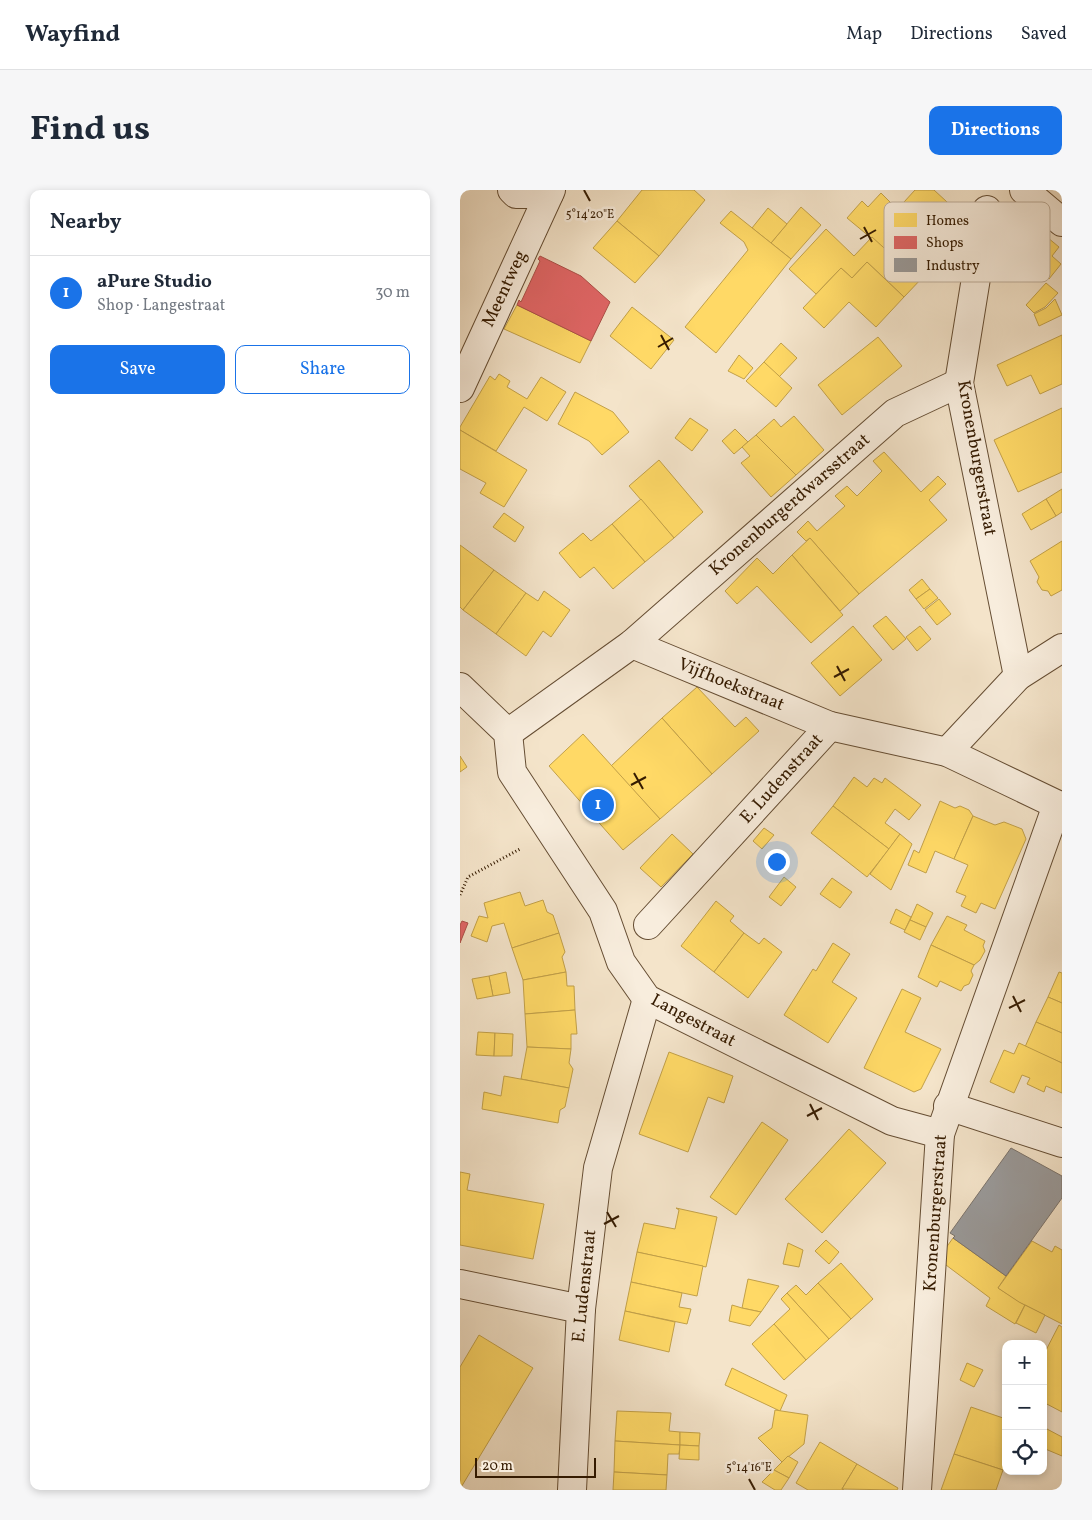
<!DOCTYPE html>
<html lang="en">
<head>
<meta charset="utf-8">
<style>
  body { margin:0; font-family:Vollkorn,serif; background:#f6f6f7; color:#1f2937 }
  .controls { position:absolute; right:15px; bottom:15px; display:grid; overflow:hidden; border-radius:10px; box-shadow:0 2px 8px #0003 }
  .controls button { width:45px; height:45px; display:grid; place-items:center; padding:0; border:0; border-bottom:1px solid #e0e1e3; background:#fff; color:#1f2937; font:25px sans-serif }
  .scale { position:absolute; left:15px; bottom:12px; width:121px; box-sizing:border-box; padding-left:5px; border:2px solid #351b01; border-top:0; font-size:14px; line-height:18px; white-space:nowrap; color:#351b01; -webkit-text-stroke:4px #f8eddd; paint-order:stroke }
  .you { position:absolute; left:316px; top:671px; width:18px; height:18px; margin:-12px; border:4px solid #fff; border-radius:50%; background:#1a73e8; box-shadow:0 0 0 8px #1a73e833 }
  .badge { display:grid; place-items:center; width:32px; height:32px; border-radius:50%; background:#1a73e8; color:#fff; font-size:16px; font-weight:700 }
  .pin { position:absolute; translate:-50% -50%; border:2px solid #fff; box-shadow:0 1px 5px #0006 }
  .list { margin:0; padding:0; list-style:none }
  h2 { display:flex; justify-content:space-between; align-items:center; height:65px; margin:0; padding:0 20px; font-size:21px }
  h2 small { font-size:16px; font-weight:400; color:#747a83 }
  .list li { display:grid; grid-template-columns:32px 1fr auto; gap:15px; align-items:center; box-sizing:border-box; height:75px; padding:0 20px; border-top:1px solid #e0e1e3 }
  .list b { display:block; font-size:19px; white-space:nowrap }
  .list p { margin:0; font-size:16px; white-space:nowrap; color:#747a83 }
  .list em { font-size:16px; font-style:normal; color:#747a83 }
  .actions { display:flex; gap:10px; padding:15px 20px }
  .actions a { flex:1; padding:11px 0; border:1px solid #1a73e8; border-radius:10px; text-align:center; font-size:18px; color:#1a73e8 }
  .actions .main { background:#1a73e8; color:#fff }
  .icon { flex:none; width:28px; height:28px; fill:none; stroke:currentColor; stroke-width:2; stroke-linecap:round; stroke-linejoin:round }
  .map { position:relative; flex:none; width:602px; height:1300px; overflow:hidden; border-radius:10px }
  header { display:flex; align-items:center; gap:30px; box-sizing:border-box; height:70px; padding:0 25px; background:#fff; border-bottom:1px solid #e0e1e3 }
  header strong { font-size:24px }
  nav { display:flex; gap:28px; margin-inline-start:auto; font-size:18px }
  .intro { display:flex; align-items:center; justify-content:space-between; box-sizing:border-box; height:120px; padding:0 30px }
  h1 { margin:0; font-size:35px }
  .button { padding:12px 22px; border-radius:10px; background:#1a73e8; color:#fff; font-size:18px; font-weight:700 }
  main { display:flex; gap:30px; padding:0 30px }
  aside { flex:1; background:#fff; border-radius:10px; box-shadow:0 2px 8px #0003 }
  .map>svg:first-child { display:block }
</style>
</head>
<body>
<header>
<strong>Wayfind</strong>
<nav><a>Map</a><a>Directions</a><a>Saved</a></nav>
</header>
<div class="intro"><h1>Find us</h1><a class="button">Directions</a></div>
<main>
<aside>
<h2>Nearby<small></small></h2>
<ul class="list">
<li><span class="badge">1</span><div><b>aPure Studio</b><p>Shop · Langestraat</p></div><em>30 m</em></li>
</ul>
<div class="actions"><a class="main">Save</a><a>Share</a></div>
</aside>
<div class="map">
<svg width="602" height="1300" viewBox="0 0 602 1300">
  <rect width="100%" height="100%" fill="#f4e4ca"/>
  <filter id="stains"><feTurbulence type="fractalNoise" baseFrequency=".004" numOctaves="4"/><feColorMatrix values="0 0 0 0 .2 0 0 0 0 .09 0 0 0 0 .02 0 0 0 .5 -.17"/></filter>
  <radialGradient id="worn" r=".72"><stop offset=".6" stop-color="#630" stop-opacity="0"/><stop offset="1" stop-color="#630" stop-opacity=".3"/></radialGradient>
  <g fill="#ffd966" stroke="#c2a048">
    <path d="M 182,0 L 234,0 L 245,10 L 199,66 L 157,31 Z"/>
    <path d="M 455,0 L 474,0 L 512,35 L 493,56 L 444,12 Z"/>
    <path d="M 421,3 L 437,19 L 444,12 L 493,56 L 463,87 L 441,66 L 434,67 L 387,28 L 402,11 L 408,17 Z"/>
    <path d="M 341,17 L 361,35 L 331,69 L 311,53 Z"/>
    <path d="M 308,18 L 327,34 L 311,53 L 292,38 Z"/>
    <path d="M 271,21 L 331,69 L 256,163 L 225,137 L 288,60 L 284,52 L 260,33 Z"/>
    <path d="M 564,28 L 599,57 L 592,66 L 601,74 L 589,89 L 544,52 Z"/>
    <path d="M 157,31 L 199,66 L 175,93 L 133,58 Z"/>
    <path d="M 366,39 L 394,66 L 412,47 L 434,67 L 441,66 L 463,87 L 444,107 L 407,72 L 392,88 L 381,78 L 356,104 L 329,79 Z"/>
    <path d="M 407,72 L 444,107 L 416,137 L 389,112 L 364,138 L 343,118 L 381,78 L 392,88 Z"/>
    <path d="M 586,93 L 598,103 L 585,117 L 574,123 L 566,115 Z"/>
    <path d="M 595,109 L 602,125 L 579,136 L 574,124 L 586,118 Z"/>
    <path d="M 57,115 L 131,151 L 120,173 L 44,139 Z"/>
    <path d="M 172,117 L 214,150 L 191,179 L 150,146 Z"/>
    <path d="M 602,145 L 602,194 L 580,204 L 571,185 L 547,196 L 537,175 Z"/>
    <path d="M 418,147 L 442,176 L 382,225 L 358,195 Z"/>
    <path d="M 321,153 L 337,168 L 319,187 L 304,172 Z"/>
    <path d="M 279,165 L 293,178 L 284,189 L 268,181 Z"/>
    <path d="M 304,172 L 332,198 L 316,217 L 286,191 Z"/>
    <path d="M 39,184 L 50,191 L 47,197 L 67,209 L 81,187 L 106,202 L 87,231 L 64,217 L 36,261 L 0,240 L 0,237 L 30,186 L 35,190 Z"/>
    <path d="M 115,202 L 153,222 L 169,242 L 142,265 L 129,251 L 98,234 Z"/>
    <path d="M 602,218 L 602,282 L 558,302 L 534,250 Z"/>
    <path d="M 334,226 L 364,260 L 336,285 L 296,245 L 314,229 L 321,237 Z"/>
    <path d="M 230,228 L 248,240 L 232,261 L 215,248 Z"/>
    <path d="M 275,239 L 288,252 L 274,264 L 262,251 Z"/>
    <path d="M 0,240 L 67,280 L 44,317 L 20,303 L 26,293 L 0,279 Z"/>
    <path d="M 296,245 L 336,285 L 311,307 L 281,273 L 290,266 L 282,257 Z"/>
    <path d="M 424,262 L 461,302 L 478,286 L 486,294 L 469,310 L 487,330 L 399,404 L 350,348 L 346,351 L 337,342 L 348,331 L 357,341 L 385,316 L 375,306 L 387,296 L 397,306 L 422,281 L 413,271 Z"/>
    <path d="M 199,270 L 243,322 L 214,348 L 169,296 Z"/>
    <path d="M 602,299 L 602,322 L 596,326 L 586,309 Z"/>
    <path d="M 181,309 L 214,348 L 185,372 L 152,334 Z"/>
    <path d="M 586,309 L 596,326 L 571,340 L 562,324 Z"/>
    <path d="M 44,323 L 64,337 L 55,352 L 33,337 Z"/>
    <path d="M 152,334 L 185,372 L 153,399 L 134,377 L 120,388 L 99,363 L 123,343 L 131,351 Z"/>
    <path d="M 350,348 L 399,404 L 380,421 L 332,365 Z"/>
    <path d="M 602,351 L 602,400 L 591,406 L 588,401 L 582,400 L 577,392 L 579,387 L 570,371 Z"/>
    <path d="M 0,355 L 34,380 L 3,420 L 0,417 Z"/>
    <path d="M 332,365 L 383,425 L 351,453 L 297,396 L 277,414 L 265,401 L 297,368 L 313,384 Z"/>
    <path d="M 34,380 L 66,403 L 36,444 L 3,420 Z"/>
    <path d="M 462,389 L 470,399 L 456,409 L 449,400 Z"/>
    <path d="M 470,399 L 478,408 L 464,419 L 456,409 Z"/>
    <path d="M 84,401 L 110,420 L 91,447 L 83,441 L 66,466 L 36,444 L 66,403 L 78,411 Z"/>
    <path d="M 479,409 L 491,424 L 477,435 L 465,420 Z"/>
    <path d="M 426,426 L 446,449 L 433,460 L 413,436 Z"/>
    <path d="M 393,436 L 422,470 L 380,506 L 351,473 Z"/>
    <path d="M 460,436 L 471,449 L 457,461 L 446,447 Z"/>
    <path d="M 237,497 L 275,537 L 286,527 L 299,541 L 252,584 L 202,528 Z"/>
    <path d="M 202,528 L 252,584 L 200,629 L 151,576 Z"/>
    <path d="M 123,544 L 200,629 L 163,660 L 89,576 Z"/>
    <path d="M 0,566 L 7,577 L 0,582 Z"/>
    <path d="M 394,587 L 407,597 L 414,588 L 422,593 L 425,588 L 461,615 L 449,630 L 435,619 L 425,633 L 440,644 L 429,659 L 373,616 Z"/>
    <path d="M 480,611 L 495,618 L 500,616 L 509,620 L 513,626 L 494,669 L 475,661 L 466,683 L 448,675 L 454,660 L 459,663 Z"/>
    <path d="M 373,616 L 429,659 L 407,687 L 351,643 Z"/>
    <path d="M 513,626 L 535,635 L 544,632 L 562,639 L 566,649 L 535,719 L 521,713 L 516,723 L 501,716 L 506,706 L 496,702 L 508,675 L 494,669 Z"/>
    <path d="M 304,638 L 314,645 L 302,659 L 293,651 Z"/>
    <path d="M 212,644 L 233,664 L 201,697 L 180,678 Z"/>
    <path d="M 440,644 L 452,654 L 431,700 L 410,684 Z"/>
    <path d="M 324,687 L 336,697 L 321,716 L 309,707 Z"/>
    <path d="M 372,688 L 392,702 L 380,718 L 360,704 Z"/>
    <path d="M 60,702 L 65,716 L 83,710 L 87,722 L 93,725 L 99,743 L 52,758 L 44,733 L 32,736 L 27,752 L 11,746 L 19,726 L 28,728 L 24,713 Z"/>
    <path d="M 256,711 L 274,726 L 270,731 L 284,743 L 254,782 L 221,756 Z"/>
    <path d="M 457,714 L 473,723 L 466,737 L 450,730 Z"/>
    <path d="M 436,719 L 451,727 L 445,740 L 430,733 Z"/>
    <path d="M 487,726 L 507,735 L 504,740 L 525,751 L 523,756 L 525,761 L 520,770 L 514,775 L 471,755 Z"/>
    <path d="M 450,730 L 466,737 L 460,750 L 444,742 Z"/>
    <path d="M 99,743 L 105,762 L 102,767 L 106,782 L 63,790 L 52,758 Z"/>
    <path d="M 284,743 L 299,754 L 304,748 L 322,762 L 288,808 L 254,782 Z"/>
    <path d="M 373,753 L 390,764 L 372,792 L 397,808 L 368,853 L 324,825 L 353,779 L 356,781 Z"/>
    <path d="M 471,755 L 514,775 L 511,781 L 513,785 L 509,794 L 504,796 L 501,801 L 480,791 L 477,797 L 458,787 Z"/>
    <path d="M 46,782 L 50,803 L 33,806 L 29,786 Z"/>
    <path d="M 106,782 L 107,796 L 114,796 L 115,820 L 65,824 L 63,790 Z"/>
    <path d="M 599,782 L 602,783 L 602,813 L 588,807 Z"/>
    <path d="M 29,786 L 33,806 L 17,809 L 12,789 Z"/>
    <path d="M 442,799 L 461,808 L 445,842 L 481,859 L 461,899 L 454,902 L 404,878 Z"/>
    <path d="M 588,807 L 602,813 L 602,843 L 576,832 Z"/>
    <path d="M 115,820 L 117,844 L 111,844 L 111,859 L 67,857 L 65,824 Z"/>
    <path d="M 576,832 L 602,843 L 602,873 L 565,857 Z"/>
    <path d="M 18,842 L 35,843 L 34,866 L 16,865 Z"/>
    <path d="M 35,843 L 53,844 L 52,866 L 34,866 Z"/>
    <path d="M 559,853 L 602,873 L 602,903 L 586,896 L 584,902 L 567,894 L 570,888 L 562,885 L 554,903 L 530,892 L 544,860 L 554,864 Z"/>
    <path d="M 67,857 L 111,859 L 109,873 L 113,879 L 109,898 L 61,889 Z"/>
    <path d="M 209,862 L 273,886 L 264,913 L 248,907 L 228,962 L 179,944 Z"/>
    <path d="M 44,886 L 109,898 L 105,917 L 100,920 L 98,933 L 22,919 L 24,902 L 41,906 Z"/>
    <path d="M 302,932 L 328,950 L 276,1025 L 250,1007 Z"/>
    <path d="M 389,939 L 426,973 L 362,1043 L 325,1009 Z"/>
    <path d="M 0,982 L 10,984 L 7,1000 L 84,1014 L 73,1069 L 0,1055 Z"/>
    <path d="M 216,1018 L 257,1027 L 246,1077 L 177,1062 L 184,1033 L 215,1039 L 219,1020 Z"/>
    <path d="M 493,1048 L 546,1086 L 538,1098 L 565,1115 L 555,1134 L 526,1116 L 530,1108 L 478,1069 Z"/>
    <path d="M 366,1050 L 379,1062 L 369,1074 L 355,1061 Z"/>
    <path d="M 572,1051 L 592,1062 L 595,1056 L 602,1060 L 602,1134 L 559,1112 L 538,1098 Z"/>
    <path d="M 328,1053 L 343,1060 L 339,1077 L 323,1074 Z"/>
    <path d="M 177,1062 L 243,1076 L 237,1106 L 171,1092 Z"/>
    <path d="M 381,1073 L 413,1109 L 391,1129 L 358,1093 Z"/>
    <path d="M 288,1089 L 319,1096 L 301,1122 L 282,1118 Z"/>
    <path d="M 171,1092 L 222,1103 L 219,1117 L 231,1119 L 227,1134 L 165,1121 Z"/>
    <path d="M 358,1093 L 391,1129 L 369,1149 L 327,1103 L 336,1095 L 346,1105 Z"/>
    <path d="M 327,1103 L 369,1149 L 346,1170 L 314,1134 L 330,1119 L 321,1109 Z"/>
    <path d="M 272,1115 L 282,1118 L 301,1122 L 290,1136 L 269,1131 Z"/>
    <path d="M 565,1115 L 585,1125 L 576,1143 L 556,1133 Z"/>
    <path d="M 165,1121 L 215,1132 L 209,1162 L 159,1150 Z"/>
    <path d="M 314,1134 L 346,1170 L 324,1190 L 292,1154 Z"/>
    <path d="M 599,1135 L 602,1137 L 602,1222 L 583,1212 L 583,1166 Z"/>
    <path d="M 19,1145 L 73,1178 L 0,1299 L 0,1177 Z"/>
    <path d="M 507,1173 L 523,1180 L 514,1197 L 500,1190 Z"/>
    <path d="M 272,1178 L 327,1205 L 320,1221 L 265,1195 Z"/>
    <path d="M 511,1217 L 546,1229 L 546,1273 L 543,1280 L 494,1264 Z"/>
    <path d="M 315,1220 L 348,1225 L 344,1254 L 322,1272 L 298,1248 L 312,1238 Z"/>
    <path d="M 157,1221 L 211,1223 L 209,1241 L 220,1242 L 220,1255 L 155,1251 Z"/>
    <path d="M 587,1239 L 602,1247 L 602,1266 L 583,1258 L 583,1248 Z"/>
    <path d="M 220,1242 L 240,1243 L 239,1256 L 220,1255 Z"/>
    <path d="M 155,1251 L 220,1255 L 219,1264 L 208,1264 L 207,1285 L 154,1282 Z"/>
    <path d="M 360,1252 L 397,1274 L 382,1299 L 384,1300 L 348,1300 L 336,1293 Z"/>
    <path d="M 220,1255 L 239,1256 L 239,1270 L 219,1269 Z"/>
    <path d="M 494,1264 L 543,1280 L 536,1300 L 481,1300 Z"/>
    <path d="M 328,1266 L 338,1272 L 329,1288 L 314,1280 Z"/>
    <path d="M 397,1274 L 438,1298 L 437,1300 L 382,1299 Z"/>
    <path d="M 314,1280 L 329,1288 L 321,1300 L 315,1300 L 302,1292 Z"/>
    <path d="M 154,1282 L 207,1285 L 206,1300 L 153,1300 Z"/>
  </g>
  <g fill="#e06666" stroke="#ad5048">
    <path d="M 80,66 L 121,86 L 150,112 L 131,151 L 57,115 L 59,110 L 61,112 L 80,71 L 78,69 Z"/>
    <path d="M 2,731 L 8,733 L 0,753 L 0,735 Z"/>
  </g>
  <path fill="#999" stroke="#7b736b" d="M 551,958 L 602,986 L 602,1008 L 546,1086 L 493,1048 L 495,1046 L 490,1043 Z"/>
  <g fill="none" stroke-linecap="round" stroke-linejoin="round">
    <g stroke="#654d33" stroke-width="30">
      <g id="minor">
        <path d="M 52,0 L 56,4 L 89,4"/>
        <path d="M 564,0 L 602,32"/>
        <path d="M 527,20 L 499,193 L 558,486"/>
        <path d="M 0,198 L 91,0"/>
        <path d="M 172,454 L 370,536 L 487,562 L 602,617"/>
        <path d="M 0,497 L 48,543 L 52,582 L 143,721 L 161,772 L 187,809 L 432,931 L 480,944"/>
        <path d="M 48,543 L 172,454 L 435,223 L 499,193"/>
        <path d="M 487,562 L 558,486 L 602,458"/>
        <path d="M 188,735 L 370,536"/>
        <path d="M 488,916 L 602,953"/>
        <path d="M 0,1094 L 121,1119"/>
        <path d="M 112,1300 L 121,1119 L 138,978 L 187,809"/>
        <path d="M 457,1300 L 480,944 L 597,615"/>
      </g>
    </g>
    <path stroke="#351b01" stroke-width="3" stroke-dasharray="1 2.5" stroke-linecap="butt" d="M 0,705 L 8,687 L 60,659"/>
    <use href="#minor" stroke="#f8eddd" stroke-width="28"/>
  </g>
  <path fill="none" stroke="#351b01" stroke-width="2" d="M 124,0 L 130,11M 404,37 L 412,52M 400,49 L 416,40M 201,145 L 209,160M 198,157 L 213,148M 377,476 L 385,491M 374,487 L 389,479M 174,583 L 183,599M 171,595 L 186,587M 553,806 L 561,822M 549,818 L 565,810M 350,914 L 358,930M 347,926 L 362,918M 147,1022 L 156,1037M 144,1034 L 159,1026M 289,1289 L 295,1300"/>
  <g text-anchor="middle" dominant-baseline="central" stroke-width="5" stroke-linejoin="round" paint-order="stroke">
    <g font-size="18" fill="#351b01" stroke="#f8eddd">
      <text transform="translate(45 99) rotate(-65)">Meentweg</text>
      <text transform="translate(516 268) rotate(80)">Kronenburgerstraat</text>
      <text transform="translate(330 315) rotate(-41)">Kronenburgerdwarsstraat</text>
      <text transform="translate(271 495) rotate(22)">Vijfhoekstraat</text>
      <text transform="translate(322 589) rotate(-48)">E. Ludenstraat</text>
      <text transform="translate(233 831) rotate(28)">Langestraat</text>
      <text transform="translate(476 1023) rotate(-86)">Kronenburgerstraat</text>
      <text transform="translate(125 1096) rotate(-84)">E. Ludenstraat</text>
    </g>
  </g>
  <rect x="424" y="12" width="166" height="80" rx="8" fill="#f8eddd" stroke="#beae9b" stroke-width="1"/>
  <rect x="434" y="23" width="23" height="14" fill="#ffd966"/>
  <rect x="434" y="46" width="23" height="13" fill="#e06666"/>
  <rect x="434" y="68" width="23" height="14" fill="#999"/>
  <g font-size="14" fill="#351b01">
    <text x="466" y="35">Homes</text>
    <text x="466" y="57">Shops</text>
    <text x="466" y="80">Industry</text>
  </g>
  <g font-size="12" text-anchor="middle" fill="#351b01" stroke="#f8eddd" stroke-width="5" stroke-linejoin="round" paint-order="stroke">
    <text x="130" y="28">5°14'20"E</text>
    <text x="289" y="1281">5°14'16"E</text>
  </g>
  <rect width="100%" height="100%" filter="url(#stains)"/>
  <rect width="100%" height="100%" fill="url(#worn)"/>
</svg>
<div class="controls">
<button>+</button>
<button>−</button>
<button><svg class="icon" aria-label="locate" viewBox="0 0 24 24"><circle cx="12" cy="12" r="6"/><path d="M12 2v4M12 18v4M2 12h4M18 12h4"/></svg></button>
</div>
<div class="scale">20 m</div>
<div class="you"></div>
<div class="pin badge" style="left:138px;top:615px">1</div>
</div>
</main>
</body>
</html>
